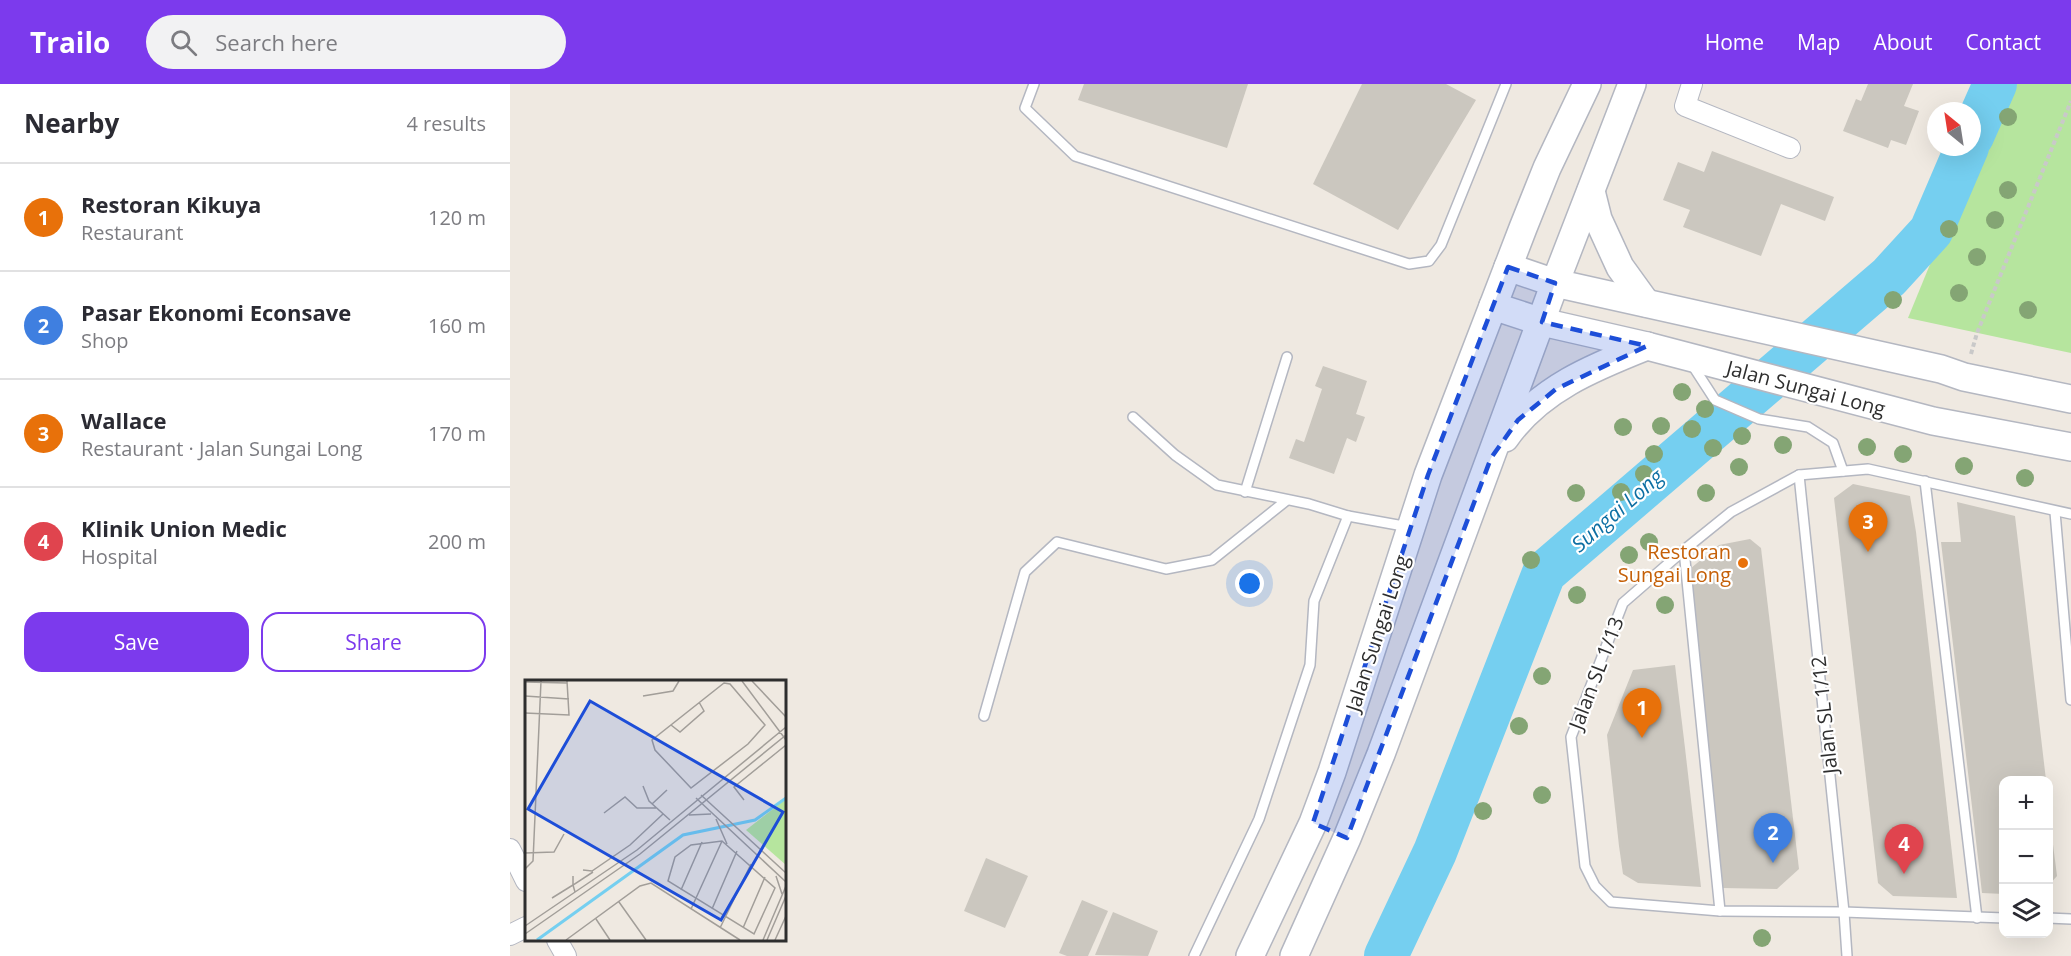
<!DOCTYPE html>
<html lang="en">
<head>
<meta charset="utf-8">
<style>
  body { margin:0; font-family:"Open Sans",sans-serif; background:#f2f2f3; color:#2b2b33 }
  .controls { position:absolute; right:18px; bottom:18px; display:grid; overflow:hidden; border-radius:12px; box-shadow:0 6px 24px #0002 }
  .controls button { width:54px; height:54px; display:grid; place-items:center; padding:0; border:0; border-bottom:2px solid #e1e1e2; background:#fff; color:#2b2b33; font:30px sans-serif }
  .compass { position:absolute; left:1417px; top:18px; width:54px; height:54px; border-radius:50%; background:#fff; box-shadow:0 6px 24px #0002; rotate:330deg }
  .you { position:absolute; left:740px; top:500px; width:21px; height:21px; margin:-15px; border:4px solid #fff; border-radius:50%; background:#1a73e8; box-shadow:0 0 0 9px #1a73e833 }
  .badge { display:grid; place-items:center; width:39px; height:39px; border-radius:50%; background:#7c3aed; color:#fff; font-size:20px; font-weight:700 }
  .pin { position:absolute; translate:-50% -50px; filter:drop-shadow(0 2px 3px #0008) }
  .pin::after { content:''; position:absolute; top:32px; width:21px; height:18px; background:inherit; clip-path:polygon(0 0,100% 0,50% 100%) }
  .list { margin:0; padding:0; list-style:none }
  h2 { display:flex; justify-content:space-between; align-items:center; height:78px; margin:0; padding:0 24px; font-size:26px }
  h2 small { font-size:20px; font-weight:400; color:#7c7c81 }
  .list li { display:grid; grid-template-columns:39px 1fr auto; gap:18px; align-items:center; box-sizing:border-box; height:108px; padding:0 24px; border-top:2px solid #e1e1e2 }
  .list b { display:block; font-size:22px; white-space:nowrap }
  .list p { margin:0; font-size:20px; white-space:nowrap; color:#7c7c81 }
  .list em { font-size:20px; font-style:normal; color:#7c7c81 }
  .actions { display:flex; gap:12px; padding:18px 24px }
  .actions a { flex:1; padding:14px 0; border:2px solid #7c3aed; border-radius:18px; text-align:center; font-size:21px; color:#7c3aed }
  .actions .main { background:#7c3aed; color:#fff }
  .icon { flex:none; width:33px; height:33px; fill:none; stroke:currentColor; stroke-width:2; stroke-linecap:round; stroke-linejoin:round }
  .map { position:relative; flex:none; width:1561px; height:872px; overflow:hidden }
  header { display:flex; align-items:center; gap:36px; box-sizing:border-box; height:84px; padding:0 30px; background:#7c3aed; color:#fff }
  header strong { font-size:28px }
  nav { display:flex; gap:33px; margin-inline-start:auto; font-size:21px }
  .search { width:420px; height:54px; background:#f2f2f3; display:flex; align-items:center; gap:15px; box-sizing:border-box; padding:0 21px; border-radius:33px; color:#7c7c81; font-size:22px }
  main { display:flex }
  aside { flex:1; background:#fff }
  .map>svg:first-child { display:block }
</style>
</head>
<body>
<header>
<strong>Trailo</strong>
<div class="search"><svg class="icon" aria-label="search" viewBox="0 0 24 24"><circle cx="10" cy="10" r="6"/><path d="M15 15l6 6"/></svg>Search here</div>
<nav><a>Home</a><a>Map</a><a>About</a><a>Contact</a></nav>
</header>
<main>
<aside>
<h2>Nearby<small>4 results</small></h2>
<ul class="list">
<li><span class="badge" style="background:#e8710a">1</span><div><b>Restoran Kikuya</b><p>Restaurant</p></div><em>120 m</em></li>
<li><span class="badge" style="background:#3f7fe0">2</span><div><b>Pasar Ekonomi Econsave</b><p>Shop</p></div><em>160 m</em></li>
<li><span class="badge" style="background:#e8710a">3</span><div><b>Wallace</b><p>Restaurant · Jalan Sungai Long</p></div><em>170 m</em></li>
<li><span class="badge" style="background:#e0444e">4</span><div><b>Klinik Union Medic</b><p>Hospital</p></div><em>200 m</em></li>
</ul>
<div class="actions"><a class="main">Save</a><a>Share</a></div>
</aside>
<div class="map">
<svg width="1561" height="872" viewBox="0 0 1561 872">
  <rect width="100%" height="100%" fill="#efe9e1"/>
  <path fill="#b6e59e" d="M 1494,0 L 1561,0 L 1561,269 L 1398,234 Z"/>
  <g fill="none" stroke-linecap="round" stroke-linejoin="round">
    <g stroke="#75cff0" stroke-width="44">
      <path d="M 1462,52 L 1485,0"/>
      <path d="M 876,872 L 925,768 L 1034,489 L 1379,193 L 1421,147 L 1457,63"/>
    </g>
  </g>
  <g fill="#cbc7bf">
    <path d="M 574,0 L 738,0 L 717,64 L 568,16 Z"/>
    <path d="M 852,0 L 936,0 L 966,16 L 888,146 L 803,100 Z"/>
    <path d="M 1358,0 L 1403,0 L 1394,22 L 1409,27 L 1396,61 L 1381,56 L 1378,64 L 1333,47 L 1346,15 L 1351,17 Z"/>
    <path d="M 1202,67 L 1324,113 L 1315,137 L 1271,120 L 1251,172 L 1173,143 L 1180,126 L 1153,116 L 1168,78 L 1194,88 Z"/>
    <path d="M 813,282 L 857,297 L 846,330 L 855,333 L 846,358 L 837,354 L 824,390 L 779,374 L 786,355 L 794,358 L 812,305 L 805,302 Z"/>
    <path d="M 1343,400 L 1400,412 L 1406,448 L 1447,814 L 1383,812 L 1368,799 L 1324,414 Z"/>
    <path d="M 1447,418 L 1505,432 L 1536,696 L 1494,696 L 1494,810 L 1472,809 L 1468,774 L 1431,458 L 1451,458 Z"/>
    <path d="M 1240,455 L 1251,464 L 1289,785 L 1267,805 L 1212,804 L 1175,489 L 1209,461 Z"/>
    <path d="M 1165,581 L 1175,664 L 1191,803 L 1128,799 L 1113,790 L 1109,762 L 1097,651 L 1123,586 Z"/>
    <path d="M 1539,729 L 1547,792 L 1539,801 Z"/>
    <path d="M 476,774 L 518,792 L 495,844 L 454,827 Z"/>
    <path d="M 572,816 L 598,827 L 578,872 L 557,872 L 549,869 Z"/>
    <path d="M 603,828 L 648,847 L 638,872 L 585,871 Z"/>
  </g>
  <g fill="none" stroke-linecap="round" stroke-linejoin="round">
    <g stroke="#b4b7c1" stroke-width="12">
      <g id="lane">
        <path d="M 524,0 L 515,24 L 565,72 L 899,180 L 919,177 L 931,161 L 996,0"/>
        <path d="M 1181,279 L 1205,316 L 1249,335 L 1298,343 L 1323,359 L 1333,387"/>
        <path d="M 623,333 L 665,371 L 707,401 L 799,420 L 838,432 L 899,443"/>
        <path d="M 1289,391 L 1334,828 L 1337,872"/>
        <path d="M 1415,397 L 1467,834"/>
        <path d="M 735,408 L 777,273"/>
        <path d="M 1545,428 L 1561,616"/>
        <path d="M 1174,466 L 1210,827"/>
        <path d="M 474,632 L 515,488 L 547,458 L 656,485 L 702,476 L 777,416"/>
        <path d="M 1494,834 L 1334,828 L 1210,827 L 1101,818 L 1085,802 L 1075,782 L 1061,653 L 1113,519 L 1174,466 L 1221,428 L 1289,391 L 1358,385 L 1561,430"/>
        <path d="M 1538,834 L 1561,835"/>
        <path d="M 684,872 L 749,735 L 800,581 L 804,517 L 838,432"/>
      </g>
    </g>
    <g stroke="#b4b7c1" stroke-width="22">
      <g id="street">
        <path d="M 1182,0 L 1175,22 L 1280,64"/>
        <path d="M 0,765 L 16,797"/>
        <path d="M 0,851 L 16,843"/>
        <path d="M 47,856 L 56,872"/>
      </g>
    </g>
    <g stroke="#b4b7c1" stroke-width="30">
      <g id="secondary">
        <path d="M 1081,107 L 1088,135 L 1110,183 L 1136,219"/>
        <path d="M 998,183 L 1045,199 L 1431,285 L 1454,293 L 1561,315"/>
        <path d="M 983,222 L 1032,238 L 1137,262 L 1423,337 L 1561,363"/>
        <path d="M 995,354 C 1029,305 1084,283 1137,262"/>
        <path d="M 740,872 L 803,739 L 822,688 L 918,391 L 1013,144 L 1037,84 L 1077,0"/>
        <path d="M 784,872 L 837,754 L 871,670 L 1045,199 L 1122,0"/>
      </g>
    </g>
    <path stroke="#c9c9c9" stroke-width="4" stroke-dasharray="4.5 3" stroke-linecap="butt" d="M 1461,270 L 1467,249 L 1561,17"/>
    <use href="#lane" stroke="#fff" stroke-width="9"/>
    <use href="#street" stroke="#fff" stroke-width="20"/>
    <use href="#secondary" stroke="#fff" stroke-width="27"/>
  </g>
  <g fill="#84a574">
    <circle cx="1498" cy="33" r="9"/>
    <circle cx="1498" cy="106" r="9"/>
    <circle cx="1485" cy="136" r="9"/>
    <circle cx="1439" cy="145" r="9"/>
    <circle cx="1467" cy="173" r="9"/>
    <circle cx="1449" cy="209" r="9"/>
    <circle cx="1383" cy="216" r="9"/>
    <circle cx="1518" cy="226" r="9"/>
    <circle cx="1172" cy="308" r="9"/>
    <circle cx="1195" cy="325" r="9"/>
    <circle cx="1151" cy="342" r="9"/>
    <circle cx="1113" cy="343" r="9"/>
    <circle cx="1182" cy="345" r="9"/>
    <circle cx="1232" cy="352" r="9"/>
    <circle cx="1273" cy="361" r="9"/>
    <circle cx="1357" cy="363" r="9"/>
    <circle cx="1203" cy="364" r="9"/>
    <circle cx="1144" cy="370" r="9"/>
    <circle cx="1393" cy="370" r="9"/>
    <circle cx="1454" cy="382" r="9"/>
    <circle cx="1229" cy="383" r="9"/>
    <circle cx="1134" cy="390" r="9"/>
    <circle cx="1515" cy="394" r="9"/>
    <circle cx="1111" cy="408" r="9"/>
    <circle cx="1066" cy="409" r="9"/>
    <circle cx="1196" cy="409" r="9"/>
    <circle cx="1139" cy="458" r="9"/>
    <circle cx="1119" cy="471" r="9"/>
    <circle cx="1021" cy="476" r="9"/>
    <circle cx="1067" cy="511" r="9"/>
    <circle cx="1155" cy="521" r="9"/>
    <circle cx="1032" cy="592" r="9"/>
    <circle cx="1009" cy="642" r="9"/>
    <circle cx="1032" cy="711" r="9"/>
    <circle cx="973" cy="727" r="9"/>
    <circle cx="1252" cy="854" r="9"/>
  </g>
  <path fill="#1d4ed8" fill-opacity="0.2" stroke="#1d4ed8" stroke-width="4.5" stroke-dasharray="12 8" stroke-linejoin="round" d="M 998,183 L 1045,199 L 1032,238 L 1137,262 L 1046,305 L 1008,336 L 981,374 L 837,754 L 803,739 L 918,391 Z"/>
  <circle fill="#e8710a" stroke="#fff" stroke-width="2" cx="1233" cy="479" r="6"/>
  <g text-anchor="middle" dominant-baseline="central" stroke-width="4.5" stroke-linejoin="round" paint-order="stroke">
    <g font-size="20" fill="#2e2e2e" stroke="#fff">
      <text transform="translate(1296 304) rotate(15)">Jalan Sungai Long</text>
      <text transform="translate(867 549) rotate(-72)">Jalan Sungai Long</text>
      <text transform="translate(1086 589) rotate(-69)">Jalan SL 1/13</text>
      <text transform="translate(1314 631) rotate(-96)">Jalan SL 1/12</text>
    </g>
    <g font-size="20" fill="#c56008" stroke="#fff" text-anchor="end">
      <text x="1221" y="467">Restoran<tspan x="1221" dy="23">Sungai Long</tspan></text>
    </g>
    <g font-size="21" font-style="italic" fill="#0d6fa3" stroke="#fff">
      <text transform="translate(1107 426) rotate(-41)">Sungai Long</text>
    </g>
  </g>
  <g transform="translate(15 596)">
    <rect width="261" height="261" fill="#efe9e1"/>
    <path d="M 261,119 L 261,185 L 221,150 Z" fill="#b6e59e"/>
    <path fill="none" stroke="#75cff0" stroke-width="3" d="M 12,260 L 158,155 L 230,140 L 261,118"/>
    <path fill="none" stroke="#a29e99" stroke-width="1.5" d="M 217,1 L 261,60M 227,1 L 261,37M 0,2 L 42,3M 199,3 L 205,4 L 240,45 L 223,64 L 166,108 L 130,70 L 127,60 ZM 0,16 L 44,19M 118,16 L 148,11 L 154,1M 0,33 L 44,35 L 42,1M 146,45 L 155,52 L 179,31 L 174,22M 118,106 L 124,121 L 145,140M 176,115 L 261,193M 171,118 L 261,202M 219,120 L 209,107 L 261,65M 127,124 L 142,110M 79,133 L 100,117 L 112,128 L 131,128M 164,135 L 186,134M 191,139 L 202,164M 197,161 L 250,208 L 229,254 L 143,201 L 150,177 L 166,165 ZM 0,173 L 29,172 L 39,154M 0,189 L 8,181 L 16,1M 58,190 L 67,191 L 105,165 L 138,134M 251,196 L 257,214M 156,210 L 177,162M 50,212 L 48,205 L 68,192M 27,218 L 48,205 L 48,196M 94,222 L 121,260M 166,229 L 197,161M 187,229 L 212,171M 71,239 L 85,260M 0,246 L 112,170 L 261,47M 195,248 L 226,184M 218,248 L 240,197M 0,254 L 115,174 L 261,55M 41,260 L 115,206 L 126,203 L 215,260M 238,260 L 261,206M 242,260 L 261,216M 250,260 L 261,236"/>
    <path fill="#1d4ed8" fill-opacity="0.15" stroke="#1d4ed8" stroke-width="3" d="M 65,21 L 258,132 L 196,240 L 3,129 Z"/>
    <rect width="261" height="261" fill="none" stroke="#2e2e2e" stroke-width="3"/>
  </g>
</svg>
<div class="controls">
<button>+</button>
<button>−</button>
<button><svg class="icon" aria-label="layers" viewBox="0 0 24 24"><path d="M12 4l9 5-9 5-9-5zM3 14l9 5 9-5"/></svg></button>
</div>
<svg class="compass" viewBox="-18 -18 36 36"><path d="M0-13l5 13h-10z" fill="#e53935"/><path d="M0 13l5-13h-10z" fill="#7c7c81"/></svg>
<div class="you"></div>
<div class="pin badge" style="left:1132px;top:654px;background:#e8710a">1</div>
<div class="pin badge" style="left:1263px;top:779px;background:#3f7fe0">2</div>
<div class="pin badge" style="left:1358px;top:468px;background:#e8710a">3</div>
<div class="pin badge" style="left:1394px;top:790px;background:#e0444e">4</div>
</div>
</main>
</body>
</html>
